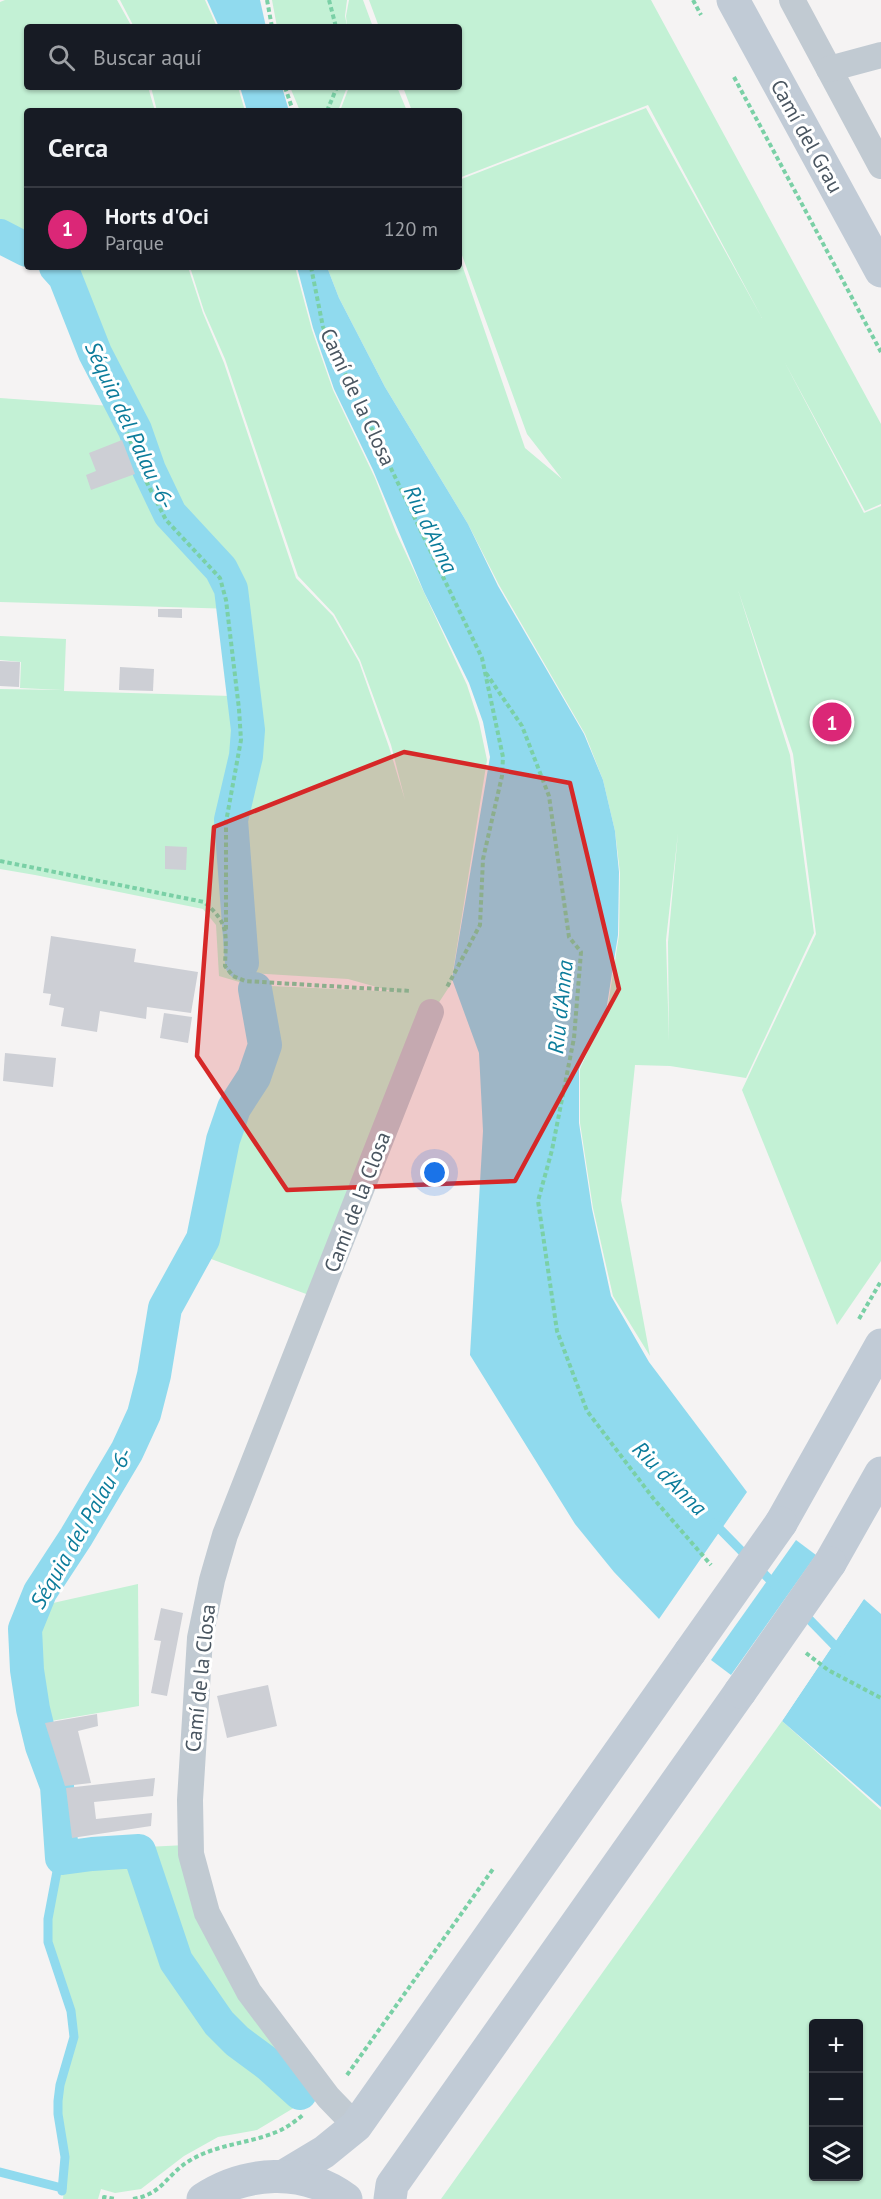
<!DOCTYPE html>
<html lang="es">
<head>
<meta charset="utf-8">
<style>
  body { margin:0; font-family:"PT Sans",sans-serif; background:#20242c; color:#f1f3f6 }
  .controls { position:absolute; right:18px; bottom:18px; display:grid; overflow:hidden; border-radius:6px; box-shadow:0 2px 4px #0004 }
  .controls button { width:54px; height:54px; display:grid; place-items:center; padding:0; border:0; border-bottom:2px solid #363941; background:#171b24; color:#f1f3f6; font:30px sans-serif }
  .you { position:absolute; left:435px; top:1173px; width:21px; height:21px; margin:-15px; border:4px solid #fff; border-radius:50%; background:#1a73e8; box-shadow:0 0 0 9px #1a73e833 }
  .badge { display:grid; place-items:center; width:39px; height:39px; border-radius:50%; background:#db2777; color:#fff; font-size:20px; font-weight:700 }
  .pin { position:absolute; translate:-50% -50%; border:3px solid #fff; box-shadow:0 2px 6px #0006 }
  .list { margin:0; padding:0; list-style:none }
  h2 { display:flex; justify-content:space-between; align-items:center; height:78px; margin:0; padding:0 24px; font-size:26px }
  h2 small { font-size:20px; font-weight:400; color:#9ea1a6 }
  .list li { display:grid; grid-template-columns:39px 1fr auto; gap:18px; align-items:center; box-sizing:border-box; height:84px; padding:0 24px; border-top:2px solid #363941 }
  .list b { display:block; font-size:22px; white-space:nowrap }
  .list p { margin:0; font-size:20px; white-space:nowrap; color:#9ea1a6 }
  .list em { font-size:20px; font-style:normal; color:#9ea1a6 }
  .icon { flex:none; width:33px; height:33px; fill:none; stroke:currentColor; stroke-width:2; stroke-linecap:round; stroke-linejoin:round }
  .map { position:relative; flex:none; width:881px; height:2199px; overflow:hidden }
  .search { position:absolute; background:#171b24; box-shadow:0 2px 4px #0004; left:24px; top:24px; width:438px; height:66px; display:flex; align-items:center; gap:15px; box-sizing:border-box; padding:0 21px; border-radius:6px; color:#9ea1a6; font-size:22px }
  .panel { position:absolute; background:#171b24; box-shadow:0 2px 4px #0004; left:24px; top:108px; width:438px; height:162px; border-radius:6px }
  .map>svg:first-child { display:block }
</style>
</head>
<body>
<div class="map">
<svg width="881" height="2199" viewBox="0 0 881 2199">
  <rect width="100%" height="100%" fill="#f5f3f3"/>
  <g fill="#c3f1d5" fill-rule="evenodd">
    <path d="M 5,0 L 117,0 L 132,27 L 27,27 L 27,87 L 148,87 L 155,111 L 27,111 L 27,247 L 0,233 L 0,2 Z"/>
    <path d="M 120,0 L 205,0 L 217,27 L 134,27 Z"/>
    <path d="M 272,0 L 347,0 L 345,16 L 347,26 L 346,16 L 349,0 L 363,0 L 373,27 L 277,27 Z"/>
    <path d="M 369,0 L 651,0 L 881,424 L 881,504 L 865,511 L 784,361 L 864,513 L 881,506 L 881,1261 L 837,1325 L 742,1090 L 816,934 L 793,754 L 738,590 L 790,755 L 814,933 L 746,1078 L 670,1066 L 635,1065 L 621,1200 L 650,1356 L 613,1296 L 593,1208 L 580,1123 L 580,1069 L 596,1032 L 606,1018 L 619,935 L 620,873 L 615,831 L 603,780 L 585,734 L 499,585 L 468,524 L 385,387 L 339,298 L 327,267 L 459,267 L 459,256 L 525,448 L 562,479 L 527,434 L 459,247 L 459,180 L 646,108 L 762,318 L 648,105 L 459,178 L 459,111 L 412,111 L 403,87 L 459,87 L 459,27 L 379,27 ZM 678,833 L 668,942 L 669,1041 L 666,940 Z"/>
    <path d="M 151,87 L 238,87 L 245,111 L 157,111 Z"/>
    <path d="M 290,87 L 347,87 L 338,111 L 300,111 Z"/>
    <path d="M 349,87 L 397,87 L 407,111 L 340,111 Z"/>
    <path d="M 59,267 L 188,267 L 203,313 L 224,363 L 296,578 L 333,616 L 359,662 L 389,747 L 405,800 L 391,745 L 360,660 L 334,614 L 298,576 L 225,359 L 204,311 L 190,267 L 295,267 L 312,330 L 333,390 L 375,478 L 396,532 L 467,685 L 479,722 L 487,760 L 451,984 L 432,1013 L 317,1298 L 203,1256 L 208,1243 L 226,1154 L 238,1112 L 217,1105 C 240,1095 249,1065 251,1042 C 252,1024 248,1003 246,985 L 402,992 L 391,991 L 348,979 L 251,973 L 246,984 L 219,976 L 216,925 L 203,909 L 35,875 L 0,869 L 0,689 L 63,690 L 20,688 L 21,662 L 0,660 L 0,636 L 66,639 L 64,691 L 231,696 L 235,735 L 230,764 L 234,823 L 248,756 L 249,729 L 235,609 L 0,602 L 0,398 L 125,407 L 97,353 L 67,276 Z"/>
    <path d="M 138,1584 L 139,1706 L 45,1722 L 36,1684 L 37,1616 L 44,1605 Z"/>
    <path d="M 782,1721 L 881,1810 L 881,2199 L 441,2199 ZM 814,2024 L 858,2024 L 858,2176 L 814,2176 Z"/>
    <path d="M 186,1845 L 187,1858 L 317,2090 L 297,2106 L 257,2130 L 218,2137 L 184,2156 L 141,2189 L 115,2193 L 101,2189 L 98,2199 L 63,2199 L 67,2158 L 60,2114 L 62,2086 L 77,2037 L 72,2010 L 50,1942 L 50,1919 L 60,1867 L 66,1851 Z"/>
  </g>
  <g fill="#90daee">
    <path d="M 207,0 L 260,0 L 266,27 L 219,27 Z"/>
    <path d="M 240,87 L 282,87 L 289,111 L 247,111 Z"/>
    <path d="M 297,267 L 327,267 L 339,298 L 385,387 L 468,524 L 498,586 L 584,734 L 603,780 L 615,831 L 619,872 L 618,935 L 605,1018 L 596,1032 L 579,1069 L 579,1123 L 592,1209 L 611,1296 L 649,1362 L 747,1492 L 659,1619 L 614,1572 L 575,1524 L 470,1355 L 483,1131 L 479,1053 L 452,979 L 490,757 L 483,722 L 469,683 L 424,592 L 373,470 L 334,389 L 313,328 Z"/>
    <path d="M 796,1540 L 816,1555 L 731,1675 L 711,1660 Z"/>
    <path d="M 864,1599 L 881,1614 L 881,1807 L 782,1721 Z"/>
  </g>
  <g fill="#f5f3f3">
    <path d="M 748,1493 L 750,1495 L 745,1502 L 661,1620 L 658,1622 Z"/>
    <path d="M 794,1538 L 796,1539 L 708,1661 L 708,1658 Z"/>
    <path d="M 863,1596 L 865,1597 L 782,1721 L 780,1719 Z"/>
  </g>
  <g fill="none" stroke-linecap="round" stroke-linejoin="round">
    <g stroke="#90daee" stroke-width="9">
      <path d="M 714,1523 L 776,1586"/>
      <path d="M 803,1613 L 841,1652"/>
      <path d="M 0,2172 L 62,2188"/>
      <path d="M 62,2191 L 65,2157 L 58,2114 L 58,2101 L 60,2085 L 74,2037 L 71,2011 L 48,1942 L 48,1919 L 58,1866 L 62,1858"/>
    </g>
    <g stroke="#90daee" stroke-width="34">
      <path d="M 0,236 L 27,250"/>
      <path d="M 56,267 L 65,277 L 95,353 L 135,430 L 149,470 L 170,514 L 221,569 L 231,589 L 248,730 L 246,756 L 231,820 L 242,963"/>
      <path d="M 255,989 L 265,1045 L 254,1077 L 234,1108 L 223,1140 L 203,1239 L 165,1308 L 154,1375 L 144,1414 L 127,1451 L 76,1537 L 40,1592 L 25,1629 L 27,1670 L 33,1709 L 42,1746 L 57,1786 L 62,1858 L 92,1854 L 139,1851 L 176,1961 L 219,2023 L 237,2041 L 268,2064 L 300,2093"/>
    </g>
  </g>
  <g fill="#cdcfd5">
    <path d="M 122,440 L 135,474 L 91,490 L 86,475 L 96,471 L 89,453 Z"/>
    <path d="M 158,609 L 182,609 L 182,618 L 158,617 Z"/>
    <path d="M 0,661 L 20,662 L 19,687 L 0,686 Z"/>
    <path d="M 120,667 L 154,669 L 153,691 L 119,690 Z"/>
    <path d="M 165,846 L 187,847 L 186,870 L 165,869 Z"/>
    <path d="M 51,936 L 136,949 L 134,962 L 198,972 L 191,1013 L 147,1007 L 146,1019 L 100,1011 L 97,1032 L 61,1026 L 64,1008 L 49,1005 L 51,994 L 43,993 Z"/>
    <path d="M 164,1013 L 192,1017 L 188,1043 L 160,1038 Z"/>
    <path d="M 5,1053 L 56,1058 L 53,1087 L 3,1081 Z"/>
    <path d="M 161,1608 L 183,1613 L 167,1696 L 151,1693 L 161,1641 L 154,1640 Z"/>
    <path d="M 268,1685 L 277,1726 L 227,1738 L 217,1696 Z"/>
    <path d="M 97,1714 L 98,1726 L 78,1731 L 91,1783 L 65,1786 L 45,1723 Z"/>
    <path d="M 155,1778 L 153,1796 L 94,1802 L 96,1819 L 152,1813 L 151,1826 L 72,1838 L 66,1788 Z"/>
  </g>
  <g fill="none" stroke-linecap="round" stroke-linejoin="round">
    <g stroke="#7ad0a6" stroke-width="4" stroke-dasharray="4.5 3" stroke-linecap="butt">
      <path d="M 267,0 L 272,27"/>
      <path d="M 329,0 L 336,27"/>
      <path d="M 693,0 L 701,15"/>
      <path d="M 734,77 L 881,352"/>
      <path d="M 285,87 L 293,111"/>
      <path d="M 327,111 L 337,87"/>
      <path d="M 311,267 L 323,327 L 482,658 L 503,757 L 502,776 L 483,859 L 480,925 L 446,989"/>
      <path d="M 116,413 L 127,432 L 143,475 L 166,520 L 220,578 L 226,600 L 239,709 L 241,740 L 226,822 L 226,930"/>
      <path d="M 486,673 L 522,726 L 549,796 L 569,937 L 581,952 L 574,1038 L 552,1150 L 538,1201 L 557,1331 L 587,1411 L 653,1498 L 711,1565"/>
      <path d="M 0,861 L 204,902 C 230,924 226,934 225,966 L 233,976 L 245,981 L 411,991"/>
      <path d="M 859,1319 L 881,1281"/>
      <path d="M 806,1653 L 828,1670 L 881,1698"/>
      <path d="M 347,2075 L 493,1869"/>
      <path d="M 104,2199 L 104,2197 L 115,2199"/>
      <path d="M 133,2199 C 163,2194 166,2175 189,2161 C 218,2143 251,2144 281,2130 C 289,2126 297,2120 304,2114"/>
    </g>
    <g stroke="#c1cad2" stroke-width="26">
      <path d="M 792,0 L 881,166"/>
      <path d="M 829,69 L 881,55"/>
      <path d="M 356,2126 L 328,2097 L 249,1992 L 207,1913 L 191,1854 L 190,1800 L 200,1638 L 212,1580 L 225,1535 L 431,1012"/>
    </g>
    <g stroke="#c1cbd6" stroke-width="33">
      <path d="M 733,0 L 881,271"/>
      <path d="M 781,1523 L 881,1345"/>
      <path d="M 830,1563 L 881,1473"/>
      <path d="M 284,2176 L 324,2152 L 356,2126 L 690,1652"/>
      <path d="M 203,2199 C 246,2171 303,2167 346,2199"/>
      <path d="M 390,2199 L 392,2185 L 740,1692"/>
    </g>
    <g stroke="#c1cbd6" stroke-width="33">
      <path d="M 690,1652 L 781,1523"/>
      <path d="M 740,1692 L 830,1563"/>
    </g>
  </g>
  <path fill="#d62828" fill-opacity="0.2" stroke="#d62828" stroke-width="4.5" stroke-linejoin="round" d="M 404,752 L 570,783 L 619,989 L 515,1181 L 287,1190 L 197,1056 L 214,827 Z"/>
  <g text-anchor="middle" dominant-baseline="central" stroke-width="6" stroke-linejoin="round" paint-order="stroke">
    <g font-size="21" fill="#4a5661" stroke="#fff">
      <text transform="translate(807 136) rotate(61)">Camí del Grau</text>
      <text transform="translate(358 397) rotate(65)">Camí de la Closa</text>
      <text transform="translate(357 1202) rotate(-69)">Camí de la Closa</text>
      <text transform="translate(200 1678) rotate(-84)">Camí de la Closa</text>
    </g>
    <g font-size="22" font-style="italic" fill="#0c7c9b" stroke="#fff">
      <text transform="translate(130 425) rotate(65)">Séquia del Palau -6-</text>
      <text transform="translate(431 529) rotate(64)">Riu d'Anna</text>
      <text transform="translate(560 1007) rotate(-84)">Riu d'Anna</text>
      <text transform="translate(670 1478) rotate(45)">Riu d'Anna</text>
      <text transform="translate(81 1528) rotate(-60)">Séquia del Palau -6-</text>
    </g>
  </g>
</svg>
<div class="controls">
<button>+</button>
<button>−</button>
<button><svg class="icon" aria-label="layers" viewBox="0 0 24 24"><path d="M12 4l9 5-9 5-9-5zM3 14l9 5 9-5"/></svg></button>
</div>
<div class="you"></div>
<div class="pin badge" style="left:832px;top:722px">1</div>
<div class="search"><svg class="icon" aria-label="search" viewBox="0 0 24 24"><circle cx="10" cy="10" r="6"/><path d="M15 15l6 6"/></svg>Buscar aquí</div>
<section class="panel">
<h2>Cerca<small></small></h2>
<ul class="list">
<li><span class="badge">1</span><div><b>Horts d'Oci</b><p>Parque</p></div><em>120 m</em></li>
</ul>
</section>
</div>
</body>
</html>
